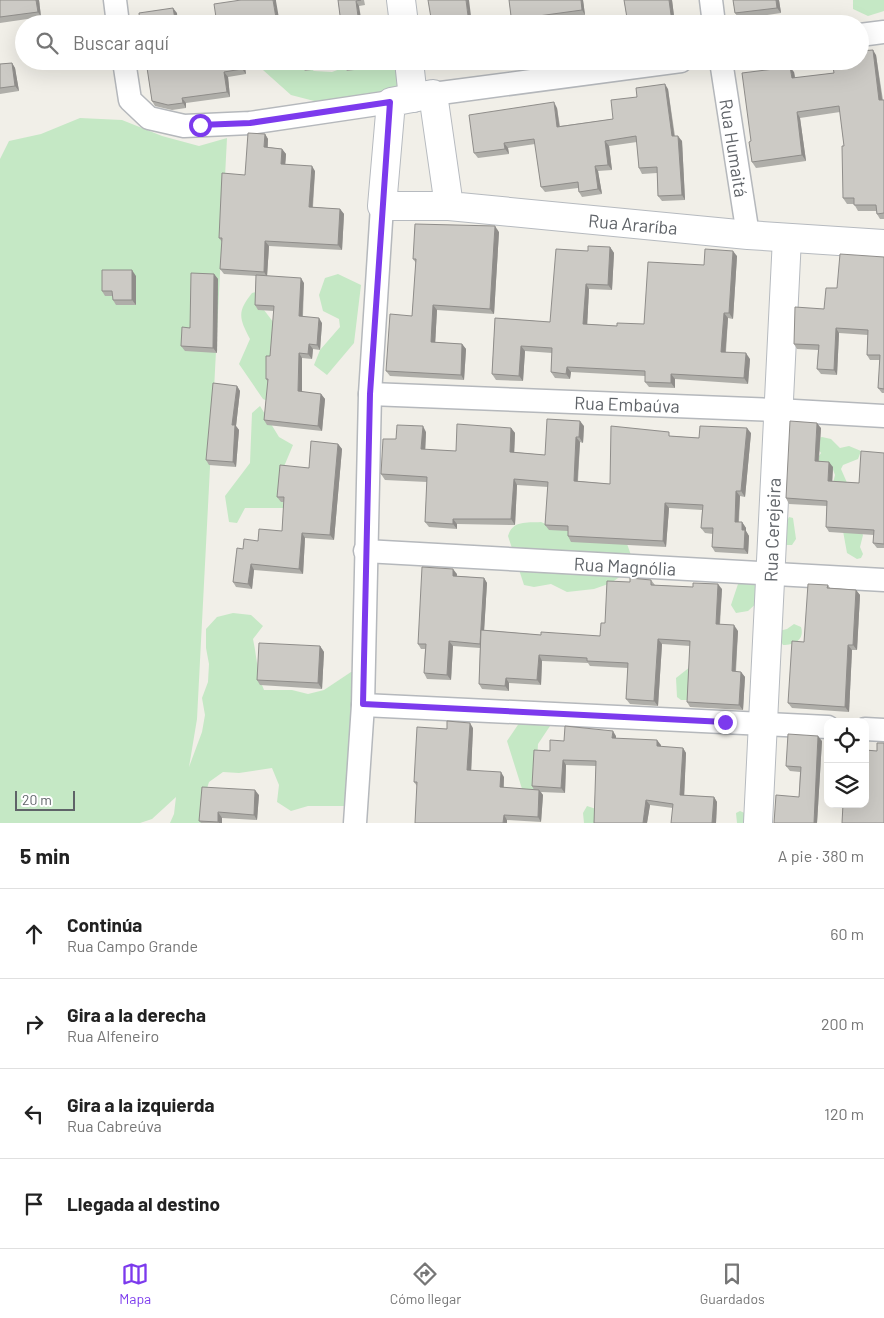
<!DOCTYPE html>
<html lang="es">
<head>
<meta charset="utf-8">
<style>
  body { margin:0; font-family:Barlow,sans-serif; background:#f6f6f6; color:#222 }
  .controls { position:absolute; right:15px; bottom:15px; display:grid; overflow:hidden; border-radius:10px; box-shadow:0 5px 20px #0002 }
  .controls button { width:45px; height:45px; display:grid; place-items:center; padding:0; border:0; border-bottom:1px solid #e0e0e0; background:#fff; color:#222; font:25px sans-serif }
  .scale { position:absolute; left:15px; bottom:12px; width:60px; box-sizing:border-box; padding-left:5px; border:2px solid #5f6368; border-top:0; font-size:14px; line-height:18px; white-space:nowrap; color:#5f6368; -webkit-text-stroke:4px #fff; paint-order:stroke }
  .stop { position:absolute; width:15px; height:15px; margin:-11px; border:4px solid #7c3aed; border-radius:50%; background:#fff }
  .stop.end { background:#7c3aed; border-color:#fff; box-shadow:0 1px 5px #0008 }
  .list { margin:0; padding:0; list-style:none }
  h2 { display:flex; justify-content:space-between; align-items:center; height:65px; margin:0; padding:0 20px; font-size:21px }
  h2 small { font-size:16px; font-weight:400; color:#767676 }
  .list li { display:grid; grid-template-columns:32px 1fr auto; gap:15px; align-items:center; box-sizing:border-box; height:90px; padding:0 20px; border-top:1px solid #e0e0e0 }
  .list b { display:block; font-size:19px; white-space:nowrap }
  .list p { margin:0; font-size:16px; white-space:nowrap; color:#767676 }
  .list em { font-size:16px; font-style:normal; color:#767676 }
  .icon { flex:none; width:28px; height:28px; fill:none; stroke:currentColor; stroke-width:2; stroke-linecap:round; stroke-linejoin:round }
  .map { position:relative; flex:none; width:884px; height:823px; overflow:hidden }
  .search { position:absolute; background:#fff; box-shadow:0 5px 20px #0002; left:15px; right:15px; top:15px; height:55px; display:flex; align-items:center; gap:12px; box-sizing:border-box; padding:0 18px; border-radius:28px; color:#767676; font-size:19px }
  .sheet { height:425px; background:#fff }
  nav { display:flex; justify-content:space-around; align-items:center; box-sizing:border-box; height:70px; border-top:1px solid #e0e0e0; background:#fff; font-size:14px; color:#767676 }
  nav a { display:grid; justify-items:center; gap:2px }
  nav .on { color:#7c3aed }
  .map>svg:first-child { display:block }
</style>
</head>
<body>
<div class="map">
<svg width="884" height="823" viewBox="0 0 884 823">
  <rect width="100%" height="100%" fill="#f1efe8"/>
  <g fill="#c5e8c5">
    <path d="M 853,0 L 884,0 L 884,11 L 868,16 L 853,9 Z"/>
    <path d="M 270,61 L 298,61 L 314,71 L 332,72 L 348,66 L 374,70 L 389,62 L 399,61 L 402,96 L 345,109 L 291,95 L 263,70 Z"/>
    <path d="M 80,118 L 122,120 L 162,136 L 199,146 L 227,138 L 197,719 L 189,767 L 202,732 L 205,715 L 202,698 L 208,682 L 209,664 L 206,648 L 206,629 L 217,617 L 233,613 L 251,615 L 263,626 L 253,639 C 257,657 257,674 264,690 L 292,690 L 308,694 L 324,690 L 351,672 L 367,673 L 360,806 L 308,806 L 291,811 L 277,802 L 279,785 L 272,768 L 239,773 L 223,772 L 209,782 L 204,798 L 206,823 L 170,823 L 174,814 L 176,797 L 152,819 L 140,823 L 0,823 L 0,159 L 9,141 L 41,134 Z"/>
    <path d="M 338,274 L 361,285 L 354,343 L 327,375 L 314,365 L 320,350 L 340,327 L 339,319 L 323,311 L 319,295 L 325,278 Z"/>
    <path d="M 261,291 L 264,310 L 280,331 L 279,406 L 263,399 L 239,364 L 250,339 C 239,318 237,312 252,293 Z"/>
    <path d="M 260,406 L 279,437 L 293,445 L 280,476 L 285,508 L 245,508 L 237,523 L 229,522 L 225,496 L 250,463 L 252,413 Z"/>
    <path d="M 822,437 L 831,439 L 840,448 L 849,446 L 861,451 L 858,459 L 843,465 L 841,469 L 848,485 L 833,483 L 835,475 L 832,467 L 794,457 L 817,459 L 821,453 L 816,446 L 818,438 Z"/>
    <path d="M 789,517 L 793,518 L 796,539 L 792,545 L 786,545 L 785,525 Z"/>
    <path d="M 541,522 L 555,528 L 626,541 L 632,558 L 625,573 L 611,583 L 594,589 L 567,592 L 551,584 L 534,587 L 524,585 L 508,536 C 513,520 526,523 541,522 Z"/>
    <path d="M 843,531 L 861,531 L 863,535 L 860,547 L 863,554 L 861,558 L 857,559 L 847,553 Z"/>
    <path d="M 755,577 L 760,600 L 748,611 L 736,613 L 731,605 L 739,581 Z"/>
    <path d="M 794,624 L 801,627 C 805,640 794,645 783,645 L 780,640 L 779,631 L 787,629 Z"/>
    <path d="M 690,667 L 688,700 L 681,700 L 677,697 L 676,678 Z"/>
    <path d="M 526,713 L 546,718 L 550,726 L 538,744 L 535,791 L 523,792 L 507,741 Z"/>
    <path d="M 587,806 L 596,809 L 596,823 L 584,823 L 583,813 Z"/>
    <path d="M 740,811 L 747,814 L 746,823 L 737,823 L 736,813 Z"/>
  </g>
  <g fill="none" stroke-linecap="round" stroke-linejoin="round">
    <g stroke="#b5b8bc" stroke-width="25">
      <g id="street">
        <path d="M 115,0 L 118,24"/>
        <path d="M 711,0 L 714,24"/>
        <path d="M 860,35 L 884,32"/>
        <path d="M 124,61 L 130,100 L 149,118 L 184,126 L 250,123 L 391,102"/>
        <path d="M 721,61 L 748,235"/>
        <path d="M 433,94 L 681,61"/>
        <path d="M 370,394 L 777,410 L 884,416"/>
        <path d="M 365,551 L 884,580"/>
        <path d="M 363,705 L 828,727"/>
        <path d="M 865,729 L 884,730"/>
        <path d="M 355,823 L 363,705 L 370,394 L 382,206"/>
      </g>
    </g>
    <g stroke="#b6babf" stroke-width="30">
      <g id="secondary">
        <path d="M 401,0 L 404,24"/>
        <path d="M 409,61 L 413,98"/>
        <path d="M 449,206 L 433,94 L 391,102 L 382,206 L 449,206 L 748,235 L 884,244"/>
        <path d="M 758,823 L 787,238"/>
      </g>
    </g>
    <use href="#street" stroke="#fff" stroke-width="22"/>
    <use href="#secondary" stroke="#fff" stroke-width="28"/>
  </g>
  <g fill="#afaea9">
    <path d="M 0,0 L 39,0 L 41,17 L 0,23 Z"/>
    <path d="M 338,0 L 364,0 L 365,5 L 359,6 L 341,23 Z"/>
    <path d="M 509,0 L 583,0 L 585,15 L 535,22 L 535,24 L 512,24 Z"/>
    <path d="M 624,0 L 672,0 L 675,24 L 628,24 Z"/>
    <path d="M 733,0 L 779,0 L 781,13 L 739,19 L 735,13 Z"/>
    <path d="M 876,55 L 883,100 L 884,100 L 884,219 L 880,219 L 877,214 L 876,211 L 858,211 L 854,204 L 847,204 L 843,198 L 844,146 L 840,112 L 800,118 L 806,161 L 756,168 L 752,162 L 751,141 L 794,72 L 795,78 L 834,73 Z"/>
    <path d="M 146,61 L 244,61 L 246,74 L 228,77 L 230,97 L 186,103 L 186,108 L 172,110 L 155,106 L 152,101 Z"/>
    <path d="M 301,61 L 381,61 L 382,66 L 347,71 L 343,65 L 305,71 L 301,66 Z"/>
    <path d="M 12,63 L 15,68 L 19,91 L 0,94 L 0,64 Z"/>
    <path d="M 668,89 L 675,136 L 682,141 L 685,200 L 662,201 L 658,196 L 657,173 L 642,174 L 639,168 L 637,142 L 609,146 L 612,170 L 598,171 L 602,194 L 582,197 L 579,192 L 578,188 L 545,192 L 541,187 L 535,144 L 508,148 L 509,154 L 478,158 L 474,153 L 557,108 L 560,126 L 613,119 L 637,97 Z"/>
    <path d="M 265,134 L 268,139 L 268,147 L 282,149 L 286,154 L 285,164 L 315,171 L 313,207 L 340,209 L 344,214 L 342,250 L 269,246 L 267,276 L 304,283 L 303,316 L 322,323 L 320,350 L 313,349 L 312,359 L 302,358 L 302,392 L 321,394 L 325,399 L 322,431 L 267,425 L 264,420 L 268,382 L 266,379 L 270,356 L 274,311 L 258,310 L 255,305 L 256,276 L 224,274 L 220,269 L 222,242 L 219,238 L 245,175 Z"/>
    <path d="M 499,232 L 494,314 L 437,310 L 435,342 L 462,344 L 466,349 L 464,380 L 390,376 L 386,371 L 412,316 L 416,263 L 413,259 Z"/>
    <path d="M 610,247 L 614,253 L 612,290 L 589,289 L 587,324 L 617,326 L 644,324 L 704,265 L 737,256 L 733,319 L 728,318 L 726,352 L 750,359 L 748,384 L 675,379 L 675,388 L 649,387 L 645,382 L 645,376 L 571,372 L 570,379 L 555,378 L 551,372 L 552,353 L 525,351 L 523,381 L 496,380 L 492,374 L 495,318 L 550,322 L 588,251 Z"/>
    <path d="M 884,257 L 884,393 L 882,393 L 878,388 L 880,360 L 870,360 L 867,355 L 868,335 L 839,333 L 837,375 L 821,374 L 817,369 L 818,350 L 797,349 L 794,344 L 824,309 L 837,288 Z"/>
    <path d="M 214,274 L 218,279 L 217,353 L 185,351 L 181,346 Z"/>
    <path d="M 136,276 L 136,305 L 116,305 L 113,300 L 113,296 L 105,296 L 102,291 Z"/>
    <path d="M 237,386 L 240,391 L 236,426 L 239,430 L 236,467 L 209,465 L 206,460 Z"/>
    <path d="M 584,426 L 583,443 L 580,442 L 578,481 L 610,484 L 672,436 L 699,438 L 751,433 L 745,497 L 740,496 L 739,522 L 742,522 L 746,528 L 746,531 L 749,536 L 748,554 L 715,552 L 712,547 L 713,534 L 705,533 L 701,528 L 702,510 L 669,508 L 666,547 L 571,542 L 568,536 L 568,531 L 549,530 L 545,525 L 548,487 L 517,485 L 515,525 L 457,524 L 457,529 L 429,527 L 425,522 L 427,482 L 385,480 L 381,474 L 396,439 L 426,432 L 425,450 L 456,451 L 511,428 L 515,433 L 514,452 L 545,455 Z"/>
    <path d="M 821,428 L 819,461 L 833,467 L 832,481 L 859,483 L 884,453 L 884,548 L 877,548 L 873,543 L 874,535 L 829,532 L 826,527 L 827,506 L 789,504 L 786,498 Z"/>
    <path d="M 338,444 L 342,449 L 334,540 L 305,538 L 303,574 L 254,570 L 252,589 L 236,587 L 233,582 L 243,549 L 258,541 L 282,531 L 284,502 L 281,502 L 277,497 L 309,468 Z"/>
    <path d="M 457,574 L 457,576 L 484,578 L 487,583 L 484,630 L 541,635 L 600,636 L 605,623 L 630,582 L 651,580 L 655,585 L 722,589 L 720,625 L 738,631 L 736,672 L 741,672 L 745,677 L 743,710 L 690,707 L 687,702 L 690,646 L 662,644 L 658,706 L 630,704 L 626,699 L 628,668 L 590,666 L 588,663 L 542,661 L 541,685 L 509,683 L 509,691 L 482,689 L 479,684 L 480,648 L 453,646 L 451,680 L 427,679 L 424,673 L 425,649 L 421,649 L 418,644 Z"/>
    <path d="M 828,585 L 830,588 L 856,590 L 860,595 L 857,650 L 852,650 L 849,712 L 792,708 L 788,703 L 804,642 Z"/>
    <path d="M 320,646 L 324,652 L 322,689 L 260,685 L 257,680 Z"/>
    <path d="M 473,728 L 471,770 L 504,777 L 504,788 L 534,790 L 532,786 L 550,751 L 564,741 L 616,736 L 616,738 L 661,745 L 660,747 L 683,748 L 686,753 L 684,795 L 714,797 L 717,802 L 716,823 L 671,823 L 673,808 L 650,805 L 647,823 L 594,823 L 596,766 L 566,765 L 565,793 L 541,792 L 543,795 L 541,822 L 507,820 L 417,786 L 414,782 L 447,729 Z"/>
    <path d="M 822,741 L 817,823 L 774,823 L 799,797 L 800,772 L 790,771 L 786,766 Z"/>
    <path d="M 259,795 L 257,820 L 222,818 L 222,823 L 201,823 L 199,821 Z"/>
  </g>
  <g fill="#8f8d8a">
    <path d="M 36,0 L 39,0 L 41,17 L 38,12 Z"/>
    <path d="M 273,0 L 276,0 L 276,1 L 280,24 L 277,24 Z"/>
    <path d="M 466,0 L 469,0 L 472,24 L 469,24 Z"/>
    <path d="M 581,0 L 583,0 L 585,15 L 582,10 Z"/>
    <path d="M 669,0 L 672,0 L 675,24 L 674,24 L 672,22 Z"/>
    <path d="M 776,0 L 779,0 L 781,13 L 777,8 Z"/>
    <path d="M 356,1 L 359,6 L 362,24 L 359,24 Z"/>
    <path d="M 173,8 L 177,13 L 178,24 L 176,24 Z"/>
    <path d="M 531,17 L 535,22 L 535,24 L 532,24 Z"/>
    <path d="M 873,50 L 876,55 L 883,106 L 879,100 Z"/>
    <path d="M 241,61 L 244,61 L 246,74 L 242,69 Z"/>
    <path d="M 12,63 L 15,68 L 19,91 L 15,86 Z"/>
    <path d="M 790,67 L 794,72 L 796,84 L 792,78 Z"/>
    <path d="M 224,72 L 228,77 L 230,97 L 227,92 Z"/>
    <path d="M 665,84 L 668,89 L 675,142 L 672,136 Z"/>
    <path d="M 182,98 L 186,103 L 186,108 L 183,103 Z"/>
    <path d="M 554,102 L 557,108 L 560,132 L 557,127 Z"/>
    <path d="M 797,112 L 800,118 L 806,161 L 802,155 Z"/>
    <path d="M 265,134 L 268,139 L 267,152 L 264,147 Z"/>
    <path d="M 678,136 L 682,141 L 685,200 L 682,195 Z"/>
    <path d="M 605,141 L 609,146 L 612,170 L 608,165 Z"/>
    <path d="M 504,143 L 508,148 L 509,154 L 505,149 Z"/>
    <path d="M 282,149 L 286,154 L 285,169 L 281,164 Z"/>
    <path d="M 312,166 L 315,171 L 312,212 L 309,207 Z"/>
    <path d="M 595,166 L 598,171 L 602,194 L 598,189 Z"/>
    <path d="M 340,209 L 344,214 L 342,250 L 338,245 Z"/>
    <path d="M 495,226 L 499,232 L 494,314 L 490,309 Z"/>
    <path d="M 265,241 L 269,246 L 267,277 L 264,272 Z"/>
    <path d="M 610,247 L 614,253 L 612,290 L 608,285 Z"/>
    <path d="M 733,251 L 737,256 L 733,319 L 729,313 Z"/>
    <path d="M 132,270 L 136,276 L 136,305 L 132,300 Z"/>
    <path d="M 214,274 L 218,279 L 217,353 L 213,348 Z"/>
    <path d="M 301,278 L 304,283 L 302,321 L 299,316 Z"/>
    <path d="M 586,284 L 589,289 L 587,329 L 583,324 Z"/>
    <path d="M 433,305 L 437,310 L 435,347 L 431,342 Z"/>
    <path d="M 724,313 L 728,318 L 725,357 L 721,352 Z"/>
    <path d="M 319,318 L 322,323 L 320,350 L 317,345 Z"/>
    <path d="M 836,328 L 839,333 L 837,375 L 834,370 Z"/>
    <path d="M 309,344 L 313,349 L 312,359 L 308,354 Z"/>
    <path d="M 462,344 L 466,349 L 464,380 L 461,375 Z"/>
    <path d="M 521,346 L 525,351 L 523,381 L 519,376 Z"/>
    <path d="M 299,353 L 302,358 L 302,396 L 298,391 Z"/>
    <path d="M 746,353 L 750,359 L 748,384 L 744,378 Z"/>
    <path d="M 567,367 L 571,372 L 570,379 L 566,374 Z"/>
    <path d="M 671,374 L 675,379 L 675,388 L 671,383 Z"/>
    <path d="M 237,386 L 240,391 L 236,426 L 239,430 L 236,467 L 233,462 L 232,425 Z"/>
    <path d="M 321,394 L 325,399 L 322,431 L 318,426 Z"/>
    <path d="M 580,421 L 584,426 L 583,443 L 579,437 Z"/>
    <path d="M 817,423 L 821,428 L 818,466 L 815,461 Z"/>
    <path d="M 423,426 L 426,432 L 425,455 L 421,449 Z"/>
    <path d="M 511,428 L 515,433 L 514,457 L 510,452 Z"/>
    <path d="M 747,428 L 751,433 L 745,497 L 741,491 Z"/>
    <path d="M 576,437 L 580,442 L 577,486 L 574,481 Z"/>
    <path d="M 338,444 L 342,449 L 334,540 L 330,535 Z"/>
    <path d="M 829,462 L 833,467 L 832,486 L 828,481 Z"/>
    <path d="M 514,479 L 517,485 L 515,525 L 511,519 Z"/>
    <path d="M 736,491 L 740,496 L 738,527 L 735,522 Z"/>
    <path d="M 665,503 L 669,508 L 666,547 L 663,541 Z"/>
    <path d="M 453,519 L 457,524 L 457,529 L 453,524 Z"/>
    <path d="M 742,522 L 746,528 L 746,531 L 749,536 L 748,554 L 744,549 L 742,530 Z"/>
    <path d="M 302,533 L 305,538 L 303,574 L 299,569 Z"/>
    <path d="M 251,564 L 254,570 L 252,589 L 248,584 Z"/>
    <path d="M 453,569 L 457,574 L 456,581 L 453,576 Z"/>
    <path d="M 484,578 L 487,583 L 483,649 L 480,644 Z"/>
    <path d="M 718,584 L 722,589 L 719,630 L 716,624 Z"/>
    <path d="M 856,590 L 860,595 L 857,650 L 853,645 Z"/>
    <path d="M 734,625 L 738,631 L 735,677 L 732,671 Z"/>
    <path d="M 658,639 L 662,644 L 658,706 L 654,701 Z"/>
    <path d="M 449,641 L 453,646 L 451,680 L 447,675 Z"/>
    <path d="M 848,645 L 852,650 L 849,712 L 845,707 Z"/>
    <path d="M 320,646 L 324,652 L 322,689 L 318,683 Z"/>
    <path d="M 539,655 L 542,661 L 541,685 L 537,680 Z"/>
    <path d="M 741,672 L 745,677 L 743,710 L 739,705 Z"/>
    <path d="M 506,678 L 509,683 L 509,691 L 505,686 Z"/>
    <path d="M 470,723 L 473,728 L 471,775 L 467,770 Z"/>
    <path d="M 613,731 L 616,736 L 616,743 L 612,738 Z"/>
    <path d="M 818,736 L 822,741 L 817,823 L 814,823 Z"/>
    <path d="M 657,740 L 661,745 L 660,752 L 657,746 Z"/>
    <path d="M 683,748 L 686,753 L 684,800 L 680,795 Z"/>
    <path d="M 563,760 L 566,765 L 565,793 L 561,788 Z"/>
    <path d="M 501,772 L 504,777 L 503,792 L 500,787 Z"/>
    <path d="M 255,790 L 259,795 L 257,820 L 254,815 Z"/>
    <path d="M 539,790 L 543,795 L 541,822 L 538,817 Z"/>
    <path d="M 714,797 L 717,802 L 716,823 L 712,823 Z"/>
    <path d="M 646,800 L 650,805 L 647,823 L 643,823 Z"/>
    <path d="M 218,812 L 222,818 L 222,823 L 219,823 L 218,822 Z"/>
    <path d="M 504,815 L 507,820 L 507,823 L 503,823 Z"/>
  </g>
  <g fill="#cccac5" stroke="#8f8d8a">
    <path d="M 0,0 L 36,0 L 38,12 L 0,17 Z"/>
    <path d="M 241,0 L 273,0 L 277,24 L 217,24 L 214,4 Z"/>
    <path d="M 338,0 L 361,0 L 356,1 L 359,24 L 337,24 L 341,23 Z"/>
    <path d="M 428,0 L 466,0 L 469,24 L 432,24 Z"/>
    <path d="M 509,0 L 581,0 L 582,10 L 531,17 L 532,24 L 512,24 Z"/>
    <path d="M 624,0 L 669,0 L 672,22 L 656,24 L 628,24 Z"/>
    <path d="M 733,0 L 776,0 L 777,8 L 735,13 Z"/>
    <path d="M 173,8 L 176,24 L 140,24 L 139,13 Z"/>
    <path d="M 873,50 L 879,100 L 884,100 L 884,213 L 877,214 L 876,205 L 854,205 L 854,198 L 843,198 L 842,146 L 844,146 L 839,106 L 797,112 L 802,155 L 752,162 L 749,142 L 751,141 L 742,73 L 790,67 L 792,78 L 834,73 L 832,61 L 860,61 L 860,51 Z"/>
    <path d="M 146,61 L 241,61 L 242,69 L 224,72 L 227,92 L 182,98 L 183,103 L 168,105 L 152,101 Z"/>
    <path d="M 301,61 L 334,61 L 301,66 Z"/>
    <path d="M 342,61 L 377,61 L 343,66 Z"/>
    <path d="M 12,63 L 15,86 L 0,88 L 0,64 Z"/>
    <path d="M 665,84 L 672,136 L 678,136 L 682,195 L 658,196 L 657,167 L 639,168 L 636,136 L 605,141 L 608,165 L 595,166 L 598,189 L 579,192 L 578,182 L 541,187 L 534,139 L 504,143 L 505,149 L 474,153 L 469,115 L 554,102 L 557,127 L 613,119 L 611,100 L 637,97 L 636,88 Z"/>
    <path d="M 248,133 L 265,134 L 264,147 L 282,149 L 281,164 L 312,166 L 309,207 L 340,209 L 338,245 L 265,241 L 264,272 L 220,269 L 222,238 L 219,238 L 222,173 L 245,175 Z"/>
    <path d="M 415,224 L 495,226 L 490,309 L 433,305 L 431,342 L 462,344 L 461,375 L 386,371 L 390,314 L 412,316 L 416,259 L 413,259 Z"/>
    <path d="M 588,246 L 610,247 L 608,285 L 586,284 L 583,324 L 617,326 L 617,323 L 644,324 L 648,262 L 704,265 L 705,249 L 733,251 L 729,313 L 724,313 L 721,352 L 746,353 L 744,378 L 671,374 L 671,383 L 645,382 L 645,371 L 567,367 L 566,374 L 551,372 L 552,348 L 521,346 L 519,376 L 492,374 L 495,318 L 550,322 L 556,249 L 588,251 Z"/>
    <path d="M 840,254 L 884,257 L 884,389 L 878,388 L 880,355 L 867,355 L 868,330 L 836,328 L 834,370 L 817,369 L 819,345 L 794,344 L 795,307 L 824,309 L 826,288 L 837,288 Z"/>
    <path d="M 102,270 L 132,270 L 132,300 L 113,300 L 112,291 L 102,291 Z"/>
    <path d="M 191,273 L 214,274 L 213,348 L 181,346 L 182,327 L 190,328 Z"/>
    <path d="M 256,275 L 301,278 L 299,316 L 319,318 L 317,345 L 309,344 L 308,354 L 299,353 L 298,391 L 321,394 L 318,426 L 264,420 L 268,379 L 266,379 L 266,356 L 270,356 L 274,306 L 255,305 Z"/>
    <path d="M 213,383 L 237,386 L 232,425 L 235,425 L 233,462 L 206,460 Z"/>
    <path d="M 547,419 L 580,421 L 579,437 L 576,437 L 574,481 L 610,484 L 611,426 L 669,432 L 669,436 L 699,438 L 700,426 L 747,428 L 741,491 L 736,491 L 735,522 L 742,522 L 742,530 L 745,530 L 744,549 L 712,547 L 713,528 L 701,528 L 703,505 L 665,503 L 663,541 L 568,536 L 568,526 L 545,525 L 548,482 L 514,479 L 511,519 L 453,519 L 453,524 L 425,522 L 427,477 L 381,474 L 383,439 L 396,439 L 397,425 L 423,426 L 421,449 L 456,451 L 457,424 L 511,428 L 510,452 L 545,455 Z"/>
    <path d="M 790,421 L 817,423 L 815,461 L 829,462 L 828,481 L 859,483 L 861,451 L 884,453 L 884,544 L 873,543 L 874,530 L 826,527 L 827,501 L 786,498 Z"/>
    <path d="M 311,441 L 338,444 L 330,535 L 302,533 L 299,569 L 251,564 L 248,584 L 233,582 L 237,548 L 243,549 L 244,539 L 258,541 L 259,529 L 282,531 L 284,497 L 277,497 L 280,465 L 309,468 Z"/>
    <path d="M 422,567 L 453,569 L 453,576 L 484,578 L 480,644 L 449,641 L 447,675 L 424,673 L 426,644 L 418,644 Z"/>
    <path d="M 630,578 L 651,580 L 651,585 L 693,587 L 693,583 L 718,584 L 716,624 L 734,625 L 732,671 L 741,672 L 739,705 L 687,702 L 690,641 L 658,639 L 654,701 L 626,699 L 628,663 L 587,661 L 587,658 L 539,655 L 537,680 L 506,678 L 505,686 L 479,684 L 481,630 L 541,635 L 541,632 L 600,636 L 601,623 L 605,623 L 607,581 L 630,582 Z"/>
    <path d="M 808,584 L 828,585 L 827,588 L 856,590 L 853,645 L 848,645 L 845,707 L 788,703 L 792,641 L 804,642 Z"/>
    <path d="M 259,643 L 320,646 L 318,683 L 257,680 Z"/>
    <path d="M 447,721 L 470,723 L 467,770 L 501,772 L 500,787 L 539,790 L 538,817 L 504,815 L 503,823 L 415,823 L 417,782 L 414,782 L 417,727 L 447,729 Z"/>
    <path d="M 565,726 L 613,731 L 612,738 L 657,740 L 657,746 L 683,748 L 680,795 L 714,797 L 712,823 L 671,823 L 673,804 L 646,800 L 643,823 L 594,823 L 596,761 L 563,760 L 561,788 L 532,786 L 534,750 L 550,751 L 550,740 L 564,741 Z"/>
    <path d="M 788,734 L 818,736 L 814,823 L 774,823 L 776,795 L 799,797 L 801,767 L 786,766 Z"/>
    <path d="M 877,743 L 884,743 L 884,823 L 842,823 L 843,804 L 865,804 L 865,750 L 877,751 Z"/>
    <path d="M 202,787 L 255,790 L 254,815 L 218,812 L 218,822 L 199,821 Z"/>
  </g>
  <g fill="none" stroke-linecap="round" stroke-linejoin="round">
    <path stroke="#7c3aed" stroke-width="6" d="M 200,125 L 250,123 L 390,102 L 370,394 L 363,704 L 725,722"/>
  </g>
  <g text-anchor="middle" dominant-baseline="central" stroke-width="4" stroke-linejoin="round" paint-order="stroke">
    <g font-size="18" fill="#5f6368" stroke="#fff">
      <text transform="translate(734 148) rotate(81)">Rua Humaitá</text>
      <text transform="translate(633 224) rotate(5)">Rua Araríba</text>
      <text transform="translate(627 404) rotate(2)">Rua Embaúva</text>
      <text transform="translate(772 530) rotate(-88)">Rua Cerejeira</text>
      <text transform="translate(625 566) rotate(3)">Rua Magnólia</text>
    </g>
  </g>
</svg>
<div class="controls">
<button><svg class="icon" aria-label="locate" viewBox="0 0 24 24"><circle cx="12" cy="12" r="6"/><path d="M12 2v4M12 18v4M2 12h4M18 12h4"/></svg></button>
<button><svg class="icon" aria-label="layers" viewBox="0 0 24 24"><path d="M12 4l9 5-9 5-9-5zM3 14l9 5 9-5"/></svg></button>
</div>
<div class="scale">20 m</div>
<div class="stop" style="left:200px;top:125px"></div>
<div class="stop end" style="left:725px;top:722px"></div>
<div class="search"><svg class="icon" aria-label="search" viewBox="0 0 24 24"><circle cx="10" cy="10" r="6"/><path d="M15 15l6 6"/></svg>Buscar aquí</div>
</div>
<section class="sheet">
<h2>5 min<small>A pie · 380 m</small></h2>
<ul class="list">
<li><svg class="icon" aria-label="ahead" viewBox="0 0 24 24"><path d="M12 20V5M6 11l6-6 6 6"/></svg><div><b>Continúa</b><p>Rua Campo Grande</p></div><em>60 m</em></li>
<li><svg class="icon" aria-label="right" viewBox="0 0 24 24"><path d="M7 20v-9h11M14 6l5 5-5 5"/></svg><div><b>Gira a la derecha</b><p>Rua Alfeneiro</p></div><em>200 m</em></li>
<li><svg class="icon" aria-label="left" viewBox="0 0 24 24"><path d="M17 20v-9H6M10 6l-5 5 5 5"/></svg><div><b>Gira a la izquierda</b><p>Rua Cabreúva</p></div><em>120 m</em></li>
<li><svg class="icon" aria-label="arrive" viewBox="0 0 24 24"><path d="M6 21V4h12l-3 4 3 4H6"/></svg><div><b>Llegada al destino</b></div></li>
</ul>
</section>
<nav>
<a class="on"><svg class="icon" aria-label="map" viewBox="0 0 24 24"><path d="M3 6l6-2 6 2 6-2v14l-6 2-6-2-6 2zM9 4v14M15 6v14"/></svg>Mapa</a>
<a><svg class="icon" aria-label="directions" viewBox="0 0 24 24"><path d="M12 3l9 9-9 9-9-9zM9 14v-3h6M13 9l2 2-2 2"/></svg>Cómo llegar</a>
<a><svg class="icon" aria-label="saved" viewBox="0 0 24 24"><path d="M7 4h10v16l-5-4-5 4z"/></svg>Guardados</a>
</nav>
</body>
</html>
